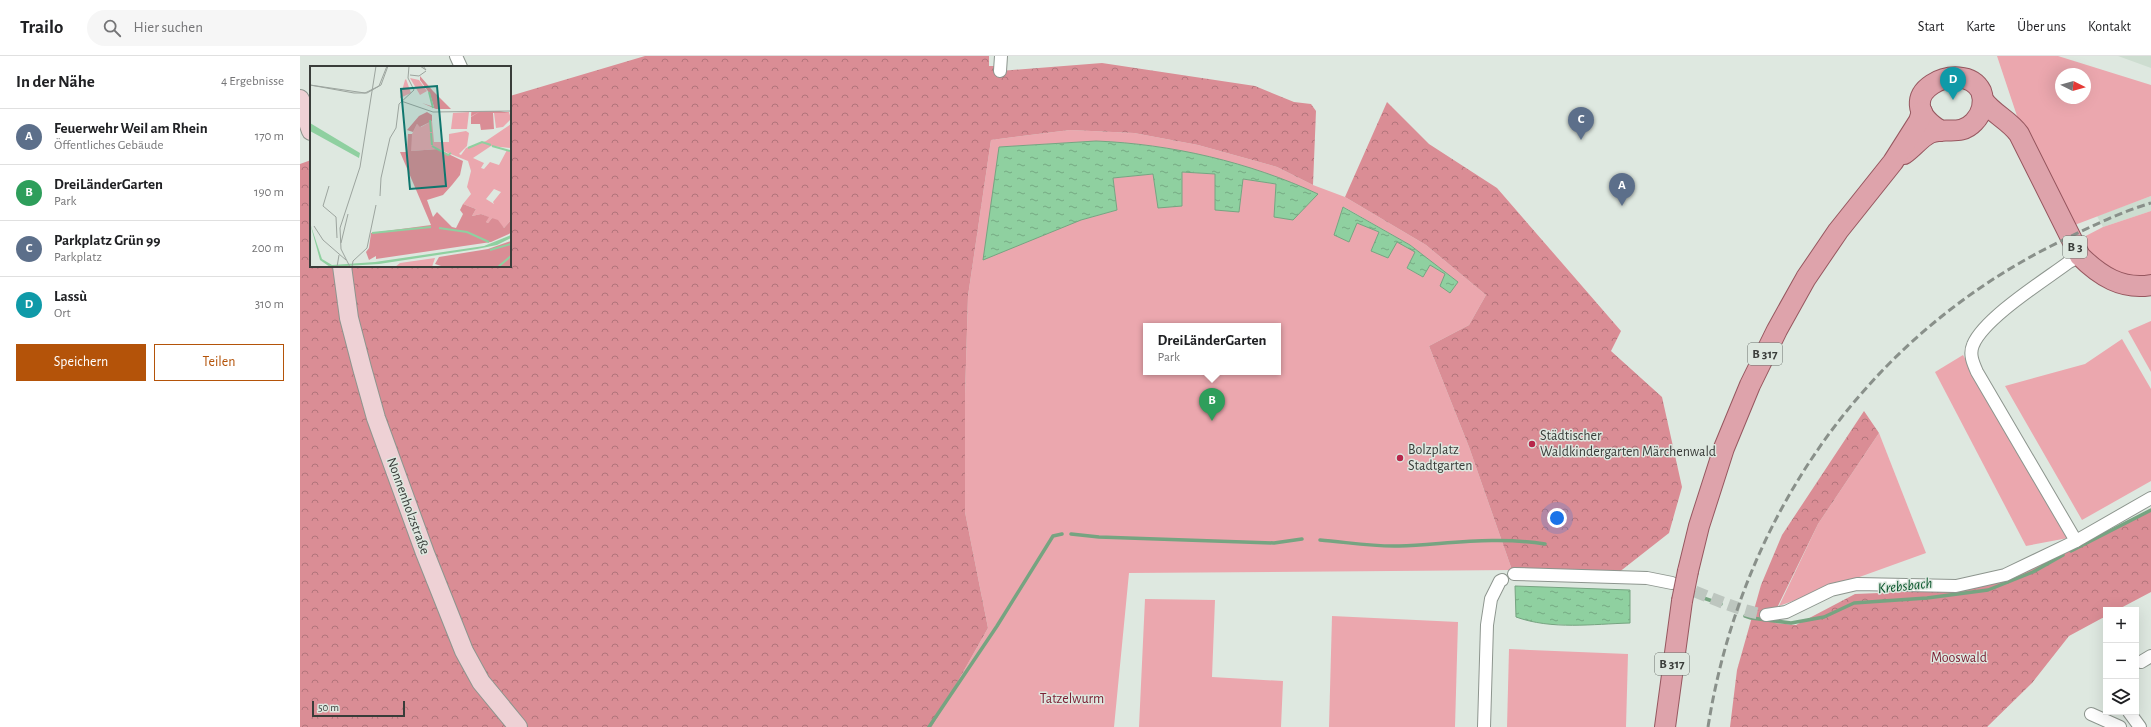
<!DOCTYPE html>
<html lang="de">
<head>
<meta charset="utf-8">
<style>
  body { margin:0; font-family:"Alegreya Sans",sans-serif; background:#f6f6f6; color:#202124 }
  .controls { position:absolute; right:12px; bottom:12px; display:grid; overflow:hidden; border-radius:0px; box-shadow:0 4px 16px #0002 }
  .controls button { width:36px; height:36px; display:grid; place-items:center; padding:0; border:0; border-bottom:1px solid #e0e0e0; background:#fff; color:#202124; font:20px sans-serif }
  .compass { position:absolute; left:1755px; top:12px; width:36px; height:36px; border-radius:50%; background:#fff; box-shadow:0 4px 16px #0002; rotate:95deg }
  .scale { position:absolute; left:12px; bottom:10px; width:93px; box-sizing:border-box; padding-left:4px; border:2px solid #3a3d3a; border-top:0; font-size:11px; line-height:14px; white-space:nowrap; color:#3a3d3a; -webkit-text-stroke:3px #dee8e0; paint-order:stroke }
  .you { position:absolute; left:1257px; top:462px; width:14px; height:14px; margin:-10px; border:3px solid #fff; border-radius:50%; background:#1a73e8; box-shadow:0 0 0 6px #1a73e833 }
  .badge { display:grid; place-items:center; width:26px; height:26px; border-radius:50%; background:#b45309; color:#fff; font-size:13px; font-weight:700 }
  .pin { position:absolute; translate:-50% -33px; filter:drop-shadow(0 1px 2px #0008) }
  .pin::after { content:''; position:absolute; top:21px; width:14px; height:12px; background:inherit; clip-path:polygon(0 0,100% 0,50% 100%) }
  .popup { position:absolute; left:843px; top:267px; width:138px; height:52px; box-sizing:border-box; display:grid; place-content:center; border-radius:0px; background:#fff; filter:drop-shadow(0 1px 3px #0005); font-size:13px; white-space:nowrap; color:#757577 }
  .popup b { font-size:15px; color:#202124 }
  .popup::after { content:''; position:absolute; left:50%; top:100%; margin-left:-8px; border:8px solid transparent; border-top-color:#fff }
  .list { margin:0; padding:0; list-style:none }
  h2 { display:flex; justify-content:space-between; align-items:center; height:52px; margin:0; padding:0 16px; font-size:17px }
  h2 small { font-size:13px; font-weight:400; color:#757577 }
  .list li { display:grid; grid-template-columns:26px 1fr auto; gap:12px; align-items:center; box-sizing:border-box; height:56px; padding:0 16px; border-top:1px solid #e0e0e0 }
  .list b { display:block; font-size:15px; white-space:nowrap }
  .list p { margin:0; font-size:13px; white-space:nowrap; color:#757577 }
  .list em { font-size:13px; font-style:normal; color:#757577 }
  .actions { display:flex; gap:8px; padding:12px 16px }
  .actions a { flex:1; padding:9px 0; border:1px solid #b45309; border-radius:0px; text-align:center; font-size:14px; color:#b45309 }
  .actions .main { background:#b45309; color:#fff }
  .icon { flex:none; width:22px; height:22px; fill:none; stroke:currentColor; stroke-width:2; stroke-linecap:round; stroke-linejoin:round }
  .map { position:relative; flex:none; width:1851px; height:671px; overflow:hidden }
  header { display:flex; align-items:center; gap:24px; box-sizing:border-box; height:56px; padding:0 20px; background:#fff; border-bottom:1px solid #e0e0e0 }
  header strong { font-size:19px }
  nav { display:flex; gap:22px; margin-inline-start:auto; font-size:14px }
  .search { width:280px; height:36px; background:#f6f6f6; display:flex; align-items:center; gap:10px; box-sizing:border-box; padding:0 14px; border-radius:22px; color:#757577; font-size:15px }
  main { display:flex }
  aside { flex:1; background:#fff }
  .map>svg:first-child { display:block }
</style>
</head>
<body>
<header>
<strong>Trailo</strong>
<div class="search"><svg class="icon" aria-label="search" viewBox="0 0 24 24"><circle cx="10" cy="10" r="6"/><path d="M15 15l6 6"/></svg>Hier suchen</div>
<nav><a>Start</a><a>Karte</a><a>Über uns</a><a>Kontakt</a></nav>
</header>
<main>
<aside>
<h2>In der Nähe<small>4 Ergebnisse</small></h2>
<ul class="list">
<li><span class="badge" style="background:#5c6f8a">A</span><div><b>Feuerwehr Weil am Rhein</b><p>Öffentliches Gebäude</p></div><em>170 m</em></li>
<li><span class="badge" style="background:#2e9e5b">B</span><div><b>DreiLänderGarten</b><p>Park</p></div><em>190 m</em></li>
<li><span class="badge" style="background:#5c6f8a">C</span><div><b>Parkplatz Grün 99</b><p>Parkplatz</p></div><em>200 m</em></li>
<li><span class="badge" style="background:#0f9aa8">D</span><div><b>Lassù</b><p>Ort</p></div><em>310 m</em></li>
</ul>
<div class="actions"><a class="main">Speichern</a><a>Teilen</a></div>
</aside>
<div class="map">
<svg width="1851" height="671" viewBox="0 0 1851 671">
  <defs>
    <pattern id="forest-crowns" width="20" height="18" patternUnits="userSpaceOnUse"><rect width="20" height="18" fill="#da8d95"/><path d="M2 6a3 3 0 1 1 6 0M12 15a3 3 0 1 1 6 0" fill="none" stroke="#b2747b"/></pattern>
    <pattern id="water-ripples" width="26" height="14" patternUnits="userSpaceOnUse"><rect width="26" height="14" fill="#8fd0a0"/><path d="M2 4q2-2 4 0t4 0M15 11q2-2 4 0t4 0" fill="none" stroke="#76aa83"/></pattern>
  </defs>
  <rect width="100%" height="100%" fill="#dee8e0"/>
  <g fill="#cdddd0">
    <path d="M 1818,0 L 1851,0 L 1851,12 Z"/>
    <path d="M 1851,140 L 1851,155 L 1803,171 L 1797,160 Z"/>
  </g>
  <g fill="#eba7ae" fill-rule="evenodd">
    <path d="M 1697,0 L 1758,0 L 1851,29 L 1851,140 L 1772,170 L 1732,81 L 1720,69 ZM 1761,18 L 1785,18 L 1785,42 L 1761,42 Z"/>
    <path d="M 770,74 L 834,77 L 898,89 L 977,111 L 1013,129 L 1045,141 L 1126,189 L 1186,239 L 1169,269 L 1129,290 L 1169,391 L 1212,514 L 829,517 L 814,671 L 632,671 L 688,572 L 665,456 L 665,339 L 668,240 L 691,84 ZM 796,85 C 871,88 948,106 1017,138 L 974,161 L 976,128 L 943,123 L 939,156 L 915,118 L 882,116 L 859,152 L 853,118 L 813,122 L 817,154 L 781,164 L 699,91 ZM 1044,151 L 1110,189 L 1158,226 L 1130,209 L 1123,221 L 1107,212 L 1116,196 L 1097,186 L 1071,195 L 1079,176 L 1057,167 L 1034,179 ZM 846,270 L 978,270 L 978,316 L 846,316 Z"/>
    <path d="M 1851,155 L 1851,221 C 1807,218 1806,218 1778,184 L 1803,171 Z"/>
    <path d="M 1851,265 L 1851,316 L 1828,275 Z"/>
    <path d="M 1822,283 L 1851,333 L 1851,425 L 1782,464 L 1705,330 L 1785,308 Z"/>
    <path d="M 1663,299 L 1768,482 L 1726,490 L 1635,316 Z"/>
    <path d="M 1579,377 L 1626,497 L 1479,550 L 1518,468 Z"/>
    <path d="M 845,543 L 915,544 L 912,621 L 983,625 L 981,671 L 839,671 Z"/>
    <path d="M 1032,560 L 1158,566 L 1155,671 L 1029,671 Z"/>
    <path d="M 1209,593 L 1328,598 L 1326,671 L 1207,671 Z"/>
  </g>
  <g fill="url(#forest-crowns)">
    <path d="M 345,0 L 689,0 L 689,10 L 700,10 L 700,15 L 802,7 L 955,30 L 994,46 L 1011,48 L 1016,55 L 1013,129 L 977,111 L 898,89 L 834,77 L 770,74 L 691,84 L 668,240 L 665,339 L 665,456 L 688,572 L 632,671 L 0,671 L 0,108 L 11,104 L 11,210 L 210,210 L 210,40 Z"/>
    <path d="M 1087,46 L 1129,88 L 1197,132 L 1321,275 L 1311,295 L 1362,341 L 1382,431 L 1369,477 L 1318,517 L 1212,514 L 1169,391 L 1129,290 L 1169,269 L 1186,239 L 1126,189 L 1045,141 Z"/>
    <path d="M 1564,355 L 1579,377 L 1518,468 L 1474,558 L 1475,567 L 1496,569 L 1555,538 L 1652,534 L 1707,524 L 1851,455 L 1851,536 L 1817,554 L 1806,554 L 1806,560 L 1769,580 L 1732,627 L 1687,671 L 1430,671 L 1437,614 L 1461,529 L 1482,479 Z"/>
  </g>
  <g fill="url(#water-ripples)" stroke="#76a481">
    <path d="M 796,85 C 871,88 949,106 1018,138 L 993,164 L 974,161 L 976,128 L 943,123 L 939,156 L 915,154 L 915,118 L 882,116 L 882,150 L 858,152 L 853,118 L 813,122 L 817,154 L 781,164 L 683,204 L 699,91 Z"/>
    <path d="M 1043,151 L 1110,189 L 1158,226 L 1150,237 L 1140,230 L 1145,218 L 1130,209 L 1123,221 L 1107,212 L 1115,196 L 1097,186 L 1088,202 L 1071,195 L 1079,176 L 1057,167 L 1049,186 L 1034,179 Z"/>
    <path d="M 1215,530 L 1330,534 L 1330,567 C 1293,568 1252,574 1216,561 Z"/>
  </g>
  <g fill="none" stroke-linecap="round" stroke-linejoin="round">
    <g stroke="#76a481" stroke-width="3.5">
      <path d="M 771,478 L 799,481 L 974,487 L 1002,483"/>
      <path d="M 1020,484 C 1046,486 1073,491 1099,490 C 1148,488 1196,480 1245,488"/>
      <path d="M 1771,495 L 1851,454"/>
      <path d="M 1389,537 L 1421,548"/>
      <path d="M 1445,560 L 1451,562 L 1491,567 L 1524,561 L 1554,547 L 1627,542 L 1688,534 L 1733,516 L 1763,499"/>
      <path d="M 629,671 L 697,570 L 753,480 L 762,478"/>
    </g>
    <path stroke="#bdc6bf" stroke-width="12" stroke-dasharray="12 6" stroke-linecap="butt" d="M 1378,529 C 1408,540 1436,554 1466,559"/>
    <g stroke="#8d958e" stroke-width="14">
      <g id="street">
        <path d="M 156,0 L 161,11"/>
        <path d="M 700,15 L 701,0"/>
        <path d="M 1776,485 L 1851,442"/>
        <path d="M 1214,518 L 1347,522 L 1372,527"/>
        <path d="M 1466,559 L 1486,556 L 1531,534 L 1557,528 L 1656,530 L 1705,519 L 1776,485 L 1677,316 C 1673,307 1669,298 1673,289 C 1684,262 1745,224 1769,206 L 1780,200"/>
        <path d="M 1841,606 L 1851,600"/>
        <path d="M 1829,656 L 1840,671"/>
        <path d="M 1791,658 L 1820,671"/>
        <path d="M 1184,671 L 1187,569 L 1191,543 L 1200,525 L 1202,524"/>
      </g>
    </g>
    <g stroke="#8d958e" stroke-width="20">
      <g id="secondary">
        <path d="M 0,43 L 11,75"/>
        <path d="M 42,210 L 49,262 L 62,312 L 76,362 L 125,497 L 164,595 L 181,626 L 218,671"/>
      </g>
    </g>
    <g stroke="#96575f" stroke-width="22">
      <g id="primary">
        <path d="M 1683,44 C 1693,58 1709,64 1719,78 L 1780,200 C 1800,220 1822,234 1851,229"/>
        <path d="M 1604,98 C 1613,92 1621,81 1630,77 C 1645,70 1660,81 1674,66 C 1682,58 1685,46 1681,35 C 1663,0 1582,39 1641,75"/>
        <path d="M 1388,515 L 1399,470 L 1424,392 L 1450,329 L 1477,274 L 1506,222 L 1538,175 L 1593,106 L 1619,65 L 1622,56"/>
        <path d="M 1365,671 L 1382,545"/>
      </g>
    </g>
    <use href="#street" stroke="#fff" stroke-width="12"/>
    <use href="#secondary" stroke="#eed1d5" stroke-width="18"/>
    <use href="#primary" stroke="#dea3ab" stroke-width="20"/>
    <path stroke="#89908a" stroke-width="3" stroke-dasharray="8 4" stroke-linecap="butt" d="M 1408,671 C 1441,462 1566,281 1757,187 C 1788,172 1818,157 1851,147"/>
    <g stroke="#96575f" stroke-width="22" stroke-linecap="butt">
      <path id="primary-bridge" d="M 1382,545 L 1388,515"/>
    </g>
    <use href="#primary-bridge" stroke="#dea3ab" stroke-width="20"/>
  </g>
  <g fill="#b7264a" stroke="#dee8e0" stroke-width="1.5">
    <circle cx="1232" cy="388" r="4"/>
    <circle cx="1100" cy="402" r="4"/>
  </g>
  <g text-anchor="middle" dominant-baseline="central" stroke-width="3" stroke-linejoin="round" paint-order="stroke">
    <g fill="#dee8e0" stroke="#6b706c" stroke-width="1">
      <rect x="1763" y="180" width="24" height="22" rx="3"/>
      <rect x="1448" y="287" width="34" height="22" rx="3"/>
      <rect x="1355" y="597" width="34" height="22" rx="3"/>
    </g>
    <g font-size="13" font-weight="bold" fill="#3a3d3a">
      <text x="1775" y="191">B 3</text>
      <text x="1465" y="298">B 317</text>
      <text x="1372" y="608">B 317</text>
    </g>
    <g font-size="14" fill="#3a3d3a" stroke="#dee8e0" text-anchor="start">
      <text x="1240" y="380">Städtischer<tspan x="1240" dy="16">Waldkindergarten Märchenwald</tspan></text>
      <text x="1108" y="394">Bolzplatz<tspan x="1108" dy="16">Stadtgarten</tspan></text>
    </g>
    <g font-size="14" fill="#3a3d3a" stroke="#dee8e0">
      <text transform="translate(108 450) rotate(70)">Nonnenholzstraße</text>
    </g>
    <g font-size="14" fill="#7b2034" stroke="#dee8e0">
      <text x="1659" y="602">Mooswald</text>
      <text x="772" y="643">Tatzelwurm</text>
    </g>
    <g font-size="15" font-style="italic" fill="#065429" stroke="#dee8e0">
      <text transform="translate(1605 530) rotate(-6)">Krebsbach</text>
    </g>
  </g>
  <g transform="translate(10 10)">
    <rect width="201" height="201" fill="#dee8e0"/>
    <path d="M 100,12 L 109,14 L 117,25 L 110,29 ZM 96,13 L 101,27 L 90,32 L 95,14 ZM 159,46 L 157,63 L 141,63 L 143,47 ZM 161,46 L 199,46 L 201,53 L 193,61 L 186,62 L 184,47 L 193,47 L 169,46 L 161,51 L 161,58 ZM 122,55 L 124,76 L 139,76 L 139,68 L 156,65 L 159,67 L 157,80 L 149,88 L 151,89 L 156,82 L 176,75 L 201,58 L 201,82 L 181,80 L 163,92 L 174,97 L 171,102 L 174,103 L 180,96 L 189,99 L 197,84 L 201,85 L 201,154 L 194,162 L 182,152 L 178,157 L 176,156 L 178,151 L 171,148 L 162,150 L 166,143 L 153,138 L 161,128 L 157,121 L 161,105 L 158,95 L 128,83 L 101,85 L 101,70 L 107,58 L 111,61 ZM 184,123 L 191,126 L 183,136 L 184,138 L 176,133 ZM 125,192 L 122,201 L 85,201 L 90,197 Z" fill="#eba7ae" fill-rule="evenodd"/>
    <path d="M 110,10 L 123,25 L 141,43 L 126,43 L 112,37 L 124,41 L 120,28 L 110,14 ZM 168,45 L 190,45 L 199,47 L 183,47 L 184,63 L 171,64 L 170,58 L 161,58 L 161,51 L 169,46 L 161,50 L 162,46 ZM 117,46 L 122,49 L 122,55 L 110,61 L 107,58 L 103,66 L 97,64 L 109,50 ZM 98,68 L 102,68 L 101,85 L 128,83 L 153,95 L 150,109 L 142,119 L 133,129 L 117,134 L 123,151 L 127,146 L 142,161 L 146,162 L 153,148 L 150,144 L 153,138 L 166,143 L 162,150 L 171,148 L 179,151 L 176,156 L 178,157 L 182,152 L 188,154 L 194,162 L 201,154 L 201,167 L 181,176 L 66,193 L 66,190 L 59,194 L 56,186 L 59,182 L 61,167 L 121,159 L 90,86 L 97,86 ZM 201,175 L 201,201 L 134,201 L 125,198 L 129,191 L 178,183 Z" fill="#da8d95"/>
    <path d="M 0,57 L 50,87 L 49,92 L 0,65 ZM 0,157 L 12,193 L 22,199 L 65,196 L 174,180 L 201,169 L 201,172 L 187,179 L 167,183 L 69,198 L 20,201 L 10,194 Z" fill="#8fd0a0"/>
    <path fill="none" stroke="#8fd0a0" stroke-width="2" d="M 119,26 L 123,42M 120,54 L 121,66M 121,67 L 122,79M 122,80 L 138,89 L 141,87M 182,80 L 200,85M 158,82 L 172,76 L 181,79M 129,162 L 157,166 L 179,176M 62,167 L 121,161M 180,184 L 201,178M 188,201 L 201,190"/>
    <path fill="none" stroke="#9ca49e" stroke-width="1" d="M 110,0 L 116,4 L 113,0M 100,9 L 109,10 L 116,5M 0,19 L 44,27 L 57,27 L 71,19 L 78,0M 0,19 L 55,27 L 69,20 L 77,0M 91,35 L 123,46 L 201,45M 19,120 L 13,140 L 26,151 L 27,172M 70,130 L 71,112 L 80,72 L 86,62 L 89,38 L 104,24 L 98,12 L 99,0M 4,160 L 13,174 L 36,194M 31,177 L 38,148M 27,201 L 29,189M 40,201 L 31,183 L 30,162 L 50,101 L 66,0M 42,201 L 43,195 L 57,182 L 66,139"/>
    <path fill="#0f766e" fill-opacity="0.15" stroke="#0f766e" stroke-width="2" d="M 127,20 L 136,120 L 100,123 L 91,23 Z"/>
    <rect width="201" height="201" fill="none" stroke="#3a3d3a" stroke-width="2"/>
  </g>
</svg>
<div class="controls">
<button>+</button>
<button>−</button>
<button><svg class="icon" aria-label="layers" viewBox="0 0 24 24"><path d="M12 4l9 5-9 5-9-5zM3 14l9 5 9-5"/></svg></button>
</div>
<svg class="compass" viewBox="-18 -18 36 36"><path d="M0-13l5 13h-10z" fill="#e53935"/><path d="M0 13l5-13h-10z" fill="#757577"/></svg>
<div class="scale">50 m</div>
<div class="you"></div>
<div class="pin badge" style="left:1322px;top:150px;background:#5c6f8a">A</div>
<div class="pin badge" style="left:912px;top:365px;background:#2e9e5b">B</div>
<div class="popup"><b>DreiLänderGarten</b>Park</div>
<div class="pin badge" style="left:1281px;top:84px;background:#5c6f8a">C</div>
<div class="pin badge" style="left:1653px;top:44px;background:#0f9aa8">D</div>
</div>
</main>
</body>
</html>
